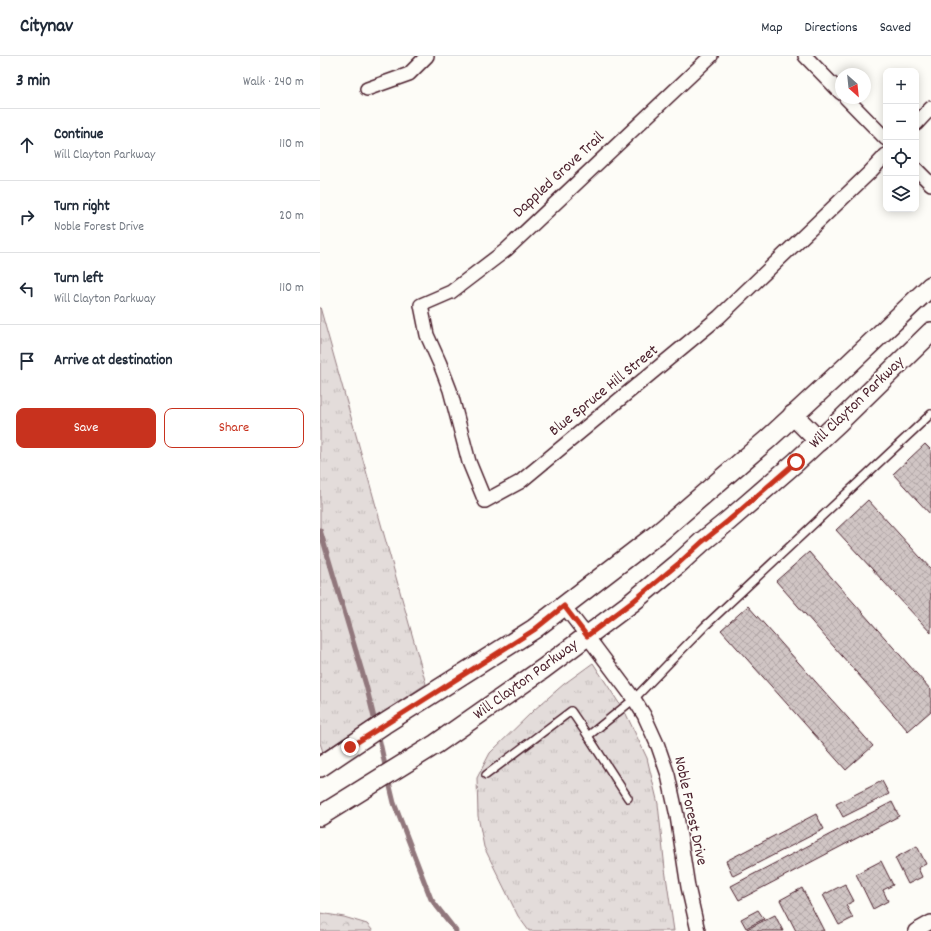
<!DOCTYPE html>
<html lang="en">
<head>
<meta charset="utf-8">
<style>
  body { margin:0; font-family:Dekko,sans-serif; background:#f6f6f7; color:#1f2937 }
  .controls { position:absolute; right:12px; top:12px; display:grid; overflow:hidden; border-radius:8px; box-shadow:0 2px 10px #0003 }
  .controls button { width:36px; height:36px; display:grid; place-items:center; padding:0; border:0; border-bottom:1px solid #e0e1e3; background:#fff; color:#1f2937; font:20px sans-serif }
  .compass { position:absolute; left:515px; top:12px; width:36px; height:36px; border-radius:50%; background:#fff; box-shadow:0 2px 10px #0003; rotate:153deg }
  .stop { position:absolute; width:12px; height:12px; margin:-9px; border:3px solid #c8321e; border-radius:50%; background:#fff }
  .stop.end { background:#c8321e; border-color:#fff; box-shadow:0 1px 4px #0008 }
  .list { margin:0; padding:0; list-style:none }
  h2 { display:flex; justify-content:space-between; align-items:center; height:52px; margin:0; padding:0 16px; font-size:17px }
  h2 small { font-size:13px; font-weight:400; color:#747a83 }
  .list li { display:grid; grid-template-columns:26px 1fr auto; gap:12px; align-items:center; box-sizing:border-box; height:72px; padding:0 16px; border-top:1px solid #e0e1e3 }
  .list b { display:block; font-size:15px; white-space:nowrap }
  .list p { margin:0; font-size:13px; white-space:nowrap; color:#747a83 }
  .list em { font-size:13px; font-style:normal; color:#747a83 }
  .actions { display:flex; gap:8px; padding:12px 16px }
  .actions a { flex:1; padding:9px 0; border:1px solid #c8321e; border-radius:8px; text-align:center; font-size:14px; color:#c8321e }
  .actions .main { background:#c8321e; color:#fff }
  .icon { flex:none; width:22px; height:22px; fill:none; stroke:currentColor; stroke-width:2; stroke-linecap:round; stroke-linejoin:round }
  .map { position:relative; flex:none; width:611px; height:875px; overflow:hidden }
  header { display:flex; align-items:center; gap:24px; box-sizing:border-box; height:56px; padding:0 20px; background:#fff; border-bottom:1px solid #e0e1e3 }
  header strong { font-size:19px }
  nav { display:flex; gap:22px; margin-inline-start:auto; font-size:14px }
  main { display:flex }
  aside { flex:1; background:#fff }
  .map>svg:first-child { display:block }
</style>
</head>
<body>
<header>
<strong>Citynav</strong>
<nav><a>Map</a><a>Directions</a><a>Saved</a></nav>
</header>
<main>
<aside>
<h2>3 min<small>Walk · 240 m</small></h2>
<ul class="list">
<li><svg class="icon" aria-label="ahead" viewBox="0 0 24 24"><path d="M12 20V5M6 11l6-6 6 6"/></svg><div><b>Continue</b><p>Will Clayton Parkway</p></div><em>110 m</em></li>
<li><svg class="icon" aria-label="right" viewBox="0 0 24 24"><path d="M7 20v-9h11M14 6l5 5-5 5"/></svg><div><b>Turn right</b><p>Noble Forest Drive</p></div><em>20 m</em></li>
<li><svg class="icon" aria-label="left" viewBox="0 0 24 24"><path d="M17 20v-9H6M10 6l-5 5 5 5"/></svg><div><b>Turn left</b><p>Will Clayton Parkway</p></div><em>110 m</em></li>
<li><svg class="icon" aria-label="arrive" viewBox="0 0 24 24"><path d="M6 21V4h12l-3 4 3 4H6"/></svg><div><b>Arrive at destination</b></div></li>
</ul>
<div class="actions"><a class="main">Save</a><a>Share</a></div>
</aside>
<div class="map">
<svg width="611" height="875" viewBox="0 0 611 875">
  <defs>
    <pattern id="grass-tufts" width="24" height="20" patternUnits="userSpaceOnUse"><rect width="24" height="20" fill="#e3dcda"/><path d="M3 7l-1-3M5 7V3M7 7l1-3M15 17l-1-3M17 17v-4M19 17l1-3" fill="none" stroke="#c4bcbb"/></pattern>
    <pattern id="forest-crowns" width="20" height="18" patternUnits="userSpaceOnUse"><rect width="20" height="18" fill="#e3dcda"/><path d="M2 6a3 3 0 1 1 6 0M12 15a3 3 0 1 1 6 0" fill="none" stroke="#c4bcbb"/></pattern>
    <pattern id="building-cross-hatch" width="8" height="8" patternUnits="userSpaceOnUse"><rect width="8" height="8" fill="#d0c5c4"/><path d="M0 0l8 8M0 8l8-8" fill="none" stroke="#b4a9a9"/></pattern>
  </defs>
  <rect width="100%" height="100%" fill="#fdfcf7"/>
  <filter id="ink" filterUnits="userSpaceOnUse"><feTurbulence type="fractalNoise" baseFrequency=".025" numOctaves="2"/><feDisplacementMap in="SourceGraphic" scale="8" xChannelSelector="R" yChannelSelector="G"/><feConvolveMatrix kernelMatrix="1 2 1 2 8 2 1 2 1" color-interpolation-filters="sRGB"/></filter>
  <g filter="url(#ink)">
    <g fill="url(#grass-tufts)" stroke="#967e82">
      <path d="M 0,251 L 106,628 L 3,696 L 0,687 Z"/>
      <path d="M 273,607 L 306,658 L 327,702 L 338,748 L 345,813 L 354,875 L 209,875 L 198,860 L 164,791 L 158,760 L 157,722 L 170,697 L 214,654 L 244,628 Z"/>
    </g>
    <path fill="url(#forest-crowns)" stroke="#967e82" d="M 0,857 L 24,861 L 47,868 L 53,875 L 0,875 Z"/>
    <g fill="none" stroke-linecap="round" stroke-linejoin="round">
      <g stroke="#91777b" stroke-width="5">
        <path d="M 0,474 L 46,629 L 56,670"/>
        <path d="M 58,677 L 66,714"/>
        <path d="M 68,722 L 74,747 L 111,843 L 136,875"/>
      </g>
    </g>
    <g fill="url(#building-cross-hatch)" stroke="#4a1f2b">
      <path d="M 605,388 L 611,394 L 611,459 L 573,418 Z"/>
      <path d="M 548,444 L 611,513 L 611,577 L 516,474 Z"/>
      <path d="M 489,496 L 611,634 L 611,655 L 588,675 L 456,525 Z"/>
      <path d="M 428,550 L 553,690 L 526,714 L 401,574 Z"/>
      <path d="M 562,725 L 569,738 L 523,761 L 516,748 Z"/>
      <path d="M 572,746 L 579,760 L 419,844 L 411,830 Z"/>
      <path d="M 496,758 L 504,773 L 413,820 L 406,805 Z"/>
      <path d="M 597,790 L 606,808 L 598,812 L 602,821 L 588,828 L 575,802 Z"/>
      <path d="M 561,805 L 573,829 L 563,834 L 568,845 L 553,853 L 536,818 Z"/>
      <path d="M 525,828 L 534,845 L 526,849 L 533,862 L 519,869 L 503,839 Z"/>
      <path d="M 482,832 L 504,875 L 476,875 L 460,844 Z"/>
      <path d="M 438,854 L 444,863 L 426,872 L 421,863 Z"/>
      <path d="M 455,859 L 463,875 L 428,875 L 427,873 Z"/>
    </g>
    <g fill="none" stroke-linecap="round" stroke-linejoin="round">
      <g stroke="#4a1f2b" stroke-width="10">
        <g id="service">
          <path d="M 166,719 L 251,655 L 268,680"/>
          <path d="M 308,742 L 268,680 L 314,643 L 346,610 L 385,570 L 611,358"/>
        </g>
      </g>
      <g stroke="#4a1f2b" stroke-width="16">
        <g id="minor">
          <path d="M 391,0 L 186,194 L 131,236 L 101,249 L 107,279 L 120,308 L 130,334 L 149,406 L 165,445 L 200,426 L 399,261 L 549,117 L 566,99"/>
          <path d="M 485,0 L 521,37"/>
          <path d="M 47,33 L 89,18 L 107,0"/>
          <path d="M 526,42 L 566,83"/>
          <path d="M 596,68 L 611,52"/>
          <path d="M 596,113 L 611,128"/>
          <path d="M 244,550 L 267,580 L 314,643 L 324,659 L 338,690 L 348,719 L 357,760 L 368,831 L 378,875"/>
          <path d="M 595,875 L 611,866"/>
        </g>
      </g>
      <g stroke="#4a1f2b" stroke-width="22">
        <g id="secondary">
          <path d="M 473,359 L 499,385"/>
          <path d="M 0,711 L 64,668 L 214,573 L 340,476 L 448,383 L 527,310 L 611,230"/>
          <path d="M 0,760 L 116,688 L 223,613 L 311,547 L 358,508 L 382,486 L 408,465 L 476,406 L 519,366 L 611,276"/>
        </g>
      </g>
      <use href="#service" stroke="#fdfcf7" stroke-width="7"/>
      <use href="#minor" stroke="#fdfcf7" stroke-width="13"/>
      <use href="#secondary" stroke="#fdfcf7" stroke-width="19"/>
    </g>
  </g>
  <g fill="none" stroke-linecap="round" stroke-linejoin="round" filter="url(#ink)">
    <path stroke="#c8321e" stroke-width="5" d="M 30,691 L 214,574 L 244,550 L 267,580 L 311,547 L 358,508 L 382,486 L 408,465 L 476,406"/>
  </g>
  <g text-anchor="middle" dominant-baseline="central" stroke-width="3.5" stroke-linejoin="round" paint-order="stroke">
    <g font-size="16" fill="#4a1f2b" stroke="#fdfcf7">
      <text transform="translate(239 119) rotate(-43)">Dappled Grove Trail</text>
      <text transform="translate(284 335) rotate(-39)">Blue Spruce Hill Street</text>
      <text transform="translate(537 347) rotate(-44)">Will Clayton Parkway</text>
      <text transform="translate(206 624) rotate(-36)">Will Clayton Parkway</text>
      <text transform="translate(370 755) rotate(78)">Noble Forest Drive</text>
    </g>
  </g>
</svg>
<div class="controls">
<button>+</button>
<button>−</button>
<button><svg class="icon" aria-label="locate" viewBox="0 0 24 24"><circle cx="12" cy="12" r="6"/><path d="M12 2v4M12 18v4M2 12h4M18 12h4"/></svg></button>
<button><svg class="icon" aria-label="layers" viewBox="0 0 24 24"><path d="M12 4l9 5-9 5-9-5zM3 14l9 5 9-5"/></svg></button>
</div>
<svg class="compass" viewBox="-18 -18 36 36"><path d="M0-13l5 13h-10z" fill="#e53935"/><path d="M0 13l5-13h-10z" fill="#747a83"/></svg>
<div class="stop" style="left:476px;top:406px"></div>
<div class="stop end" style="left:30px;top:691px"></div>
</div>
</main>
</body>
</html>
